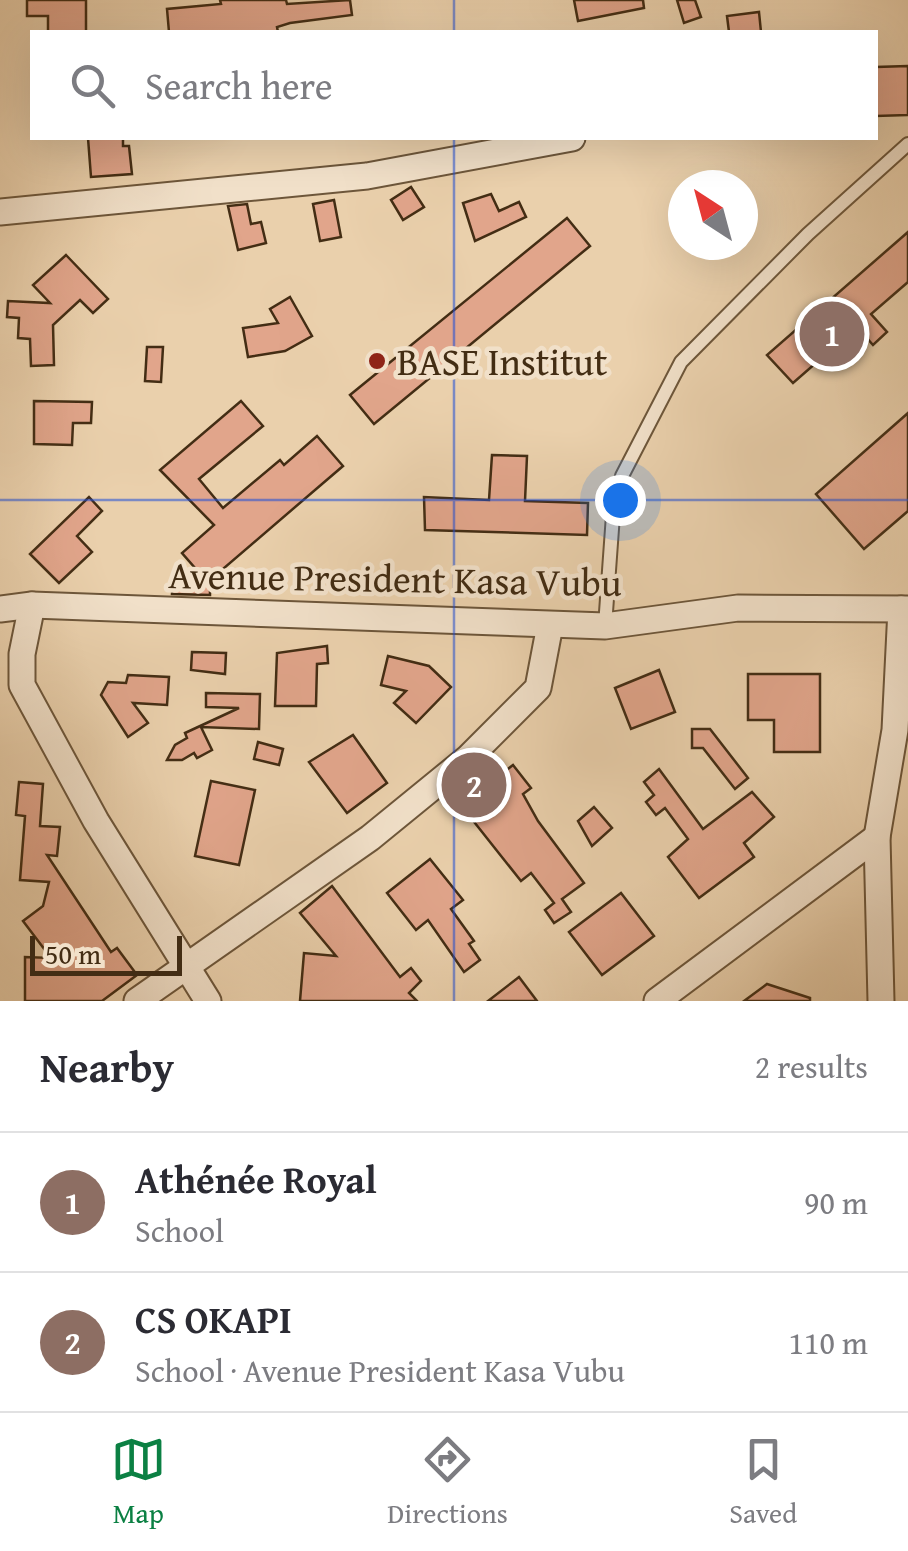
<!DOCTYPE html>
<html lang="en">
<head>
<meta charset="utf-8">
<style>
  body { margin:0; font-family:"Gentium Book Plus",serif; background:#f7f7f7; color:#2b2b33 }
  .compass { position:absolute; left:668px; top:170px; width:90px; height:90px; border-radius:50%; background:#fff; box-shadow:0 10px 40px #0002; rotate:324deg }
  .scale { position:absolute; left:30px; bottom:25px; width:152px; box-sizing:border-box; padding-left:10px; border:5px solid #432d14; border-top:0; font-size:28px; line-height:35px; white-space:nowrap; color:#432d14; -webkit-text-stroke:8px #f1e0c9; paint-order:stroke }
  .you { position:absolute; left:620px; top:500px; width:35px; height:35px; margin:-25px; border:8px solid #fff; border-radius:50%; background:#1a73e8; box-shadow:0 0 0 15px #1a73e833 }
  .badge { display:grid; place-items:center; width:65px; height:65px; border-radius:50%; background:#0b8043; color:#fff; font-size:32px; font-weight:700 }
  .pin { position:absolute; translate:-50% -50%; border:5px solid #fff; box-shadow:0 2px 10px #0006 }
  .list { margin:0; padding:0; list-style:none }
  h2 { display:flex; justify-content:space-between; align-items:center; height:130px; margin:0; padding:0 40px; font-size:42px }
  h2 small { font-size:32px; font-weight:400; color:#7c7c81 }
  .list li { display:grid; grid-template-columns:65px 1fr auto; gap:30px; align-items:center; box-sizing:border-box; height:140px; padding:0 40px; border-top:2px solid #e1e1e2 }
  .list b { display:block; font-size:38px; white-space:nowrap }
  .list p { margin:0; font-size:32px; white-space:nowrap; color:#7c7c81 }
  .list em { font-size:32px; font-style:normal; color:#7c7c81 }
  .icon { flex:none; width:55px; height:55px; fill:none; stroke:currentColor; stroke-width:2; stroke-linecap:round; stroke-linejoin:round }
  .map { position:relative; flex:none; width:908px; height:1001px; overflow:hidden }
  .search { position:absolute; background:#fff; box-shadow:0 10px 40px #0002; left:30px; right:30px; top:30px; height:110px; display:flex; align-items:center; gap:25px; box-sizing:border-box; padding:0 35px; border-radius:0px; color:#7c7c81; font-size:38px }
  .sheet { height:410px; background:#fff }
  nav { display:flex; justify-content:space-around; align-items:center; box-sizing:border-box; height:140px; border-top:2px solid #e1e1e2; background:#fff; font-size:28px; color:#7c7c81 }
  nav a { display:grid; justify-items:center; gap:5px }
  nav .on { color:#0b8043 }
  .map>svg:first-child { display:block }
</style>
</head>
<body>
<div class="map">
<svg width="908" height="1001" viewBox="0 0 908 1001">
  <rect width="100%" height="100%" fill="#ead0ac"/>
  <filter id="stains"><feTurbulence type="fractalNoise" baseFrequency=".002" numOctaves="4"/><feColorMatrix values="0 0 0 0 .2 0 0 0 0 .09 0 0 0 0 .02 0 0 0 .5 -.17"/></filter>
  <radialGradient id="worn" r=".72"><stop offset=".6" stop-color="#630" stop-opacity="0"/><stop offset="1" stop-color="#630" stop-opacity=".3"/></radialGradient>
  <g fill="#e1a58b" stroke="#432d14" stroke-width="2.5">
    <path d="M 27,0 L 86,0 L 86,32 L 48,32 L 48,16 L 27,16 Z"/>
    <path d="M 220,0 L 286,0 L 287,4 L 350,0 L 352,15 L 290,23 L 277,27 L 278,32 L 169,32 L 167,9 L 221,4 Z"/>
    <path d="M 574,0 L 643,0 L 644,8 L 578,21 Z"/>
    <path d="M 677,0 L 695,0 L 701,17 L 684,23 Z"/>
    <path d="M 759,12 L 761,32 L 729,32 L 727,16 Z"/>
    <path d="M 908,66 L 908,115 L 876,116 L 876,67 Z"/>
    <path d="M 88,138 L 123,138 L 123,146 L 129,146 L 132,174 L 91,177 Z"/>
    <path d="M 411,187 L 424,207 L 403,220 L 391,200 Z"/>
    <path d="M 491,194 L 499,211 L 519,202 L 526,217 L 475,241 L 463,203 Z"/>
    <path d="M 334,200 L 341,237 L 320,241 L 313,204 Z"/>
    <path d="M 247,204 L 251,224 L 261,222 L 266,243 L 238,250 L 228,206 Z"/>
    <path d="M 567,218 L 590,246 L 374,424 L 350,395 Z"/>
    <path d="M 908,232 L 908,282 L 871,314 L 887,332 L 873,345 L 857,327 L 793,383 L 767,355 Z"/>
    <path d="M 66,255 L 108,299 L 93,313 L 80,300 L 53,325 L 54,365 L 31,366 L 30,339 L 18,338 L 19,318 L 7,317 L 8,301 L 50,303 L 33,285 Z"/>
    <path d="M 290,297 L 312,336 L 285,351 L 248,357 L 243,328 L 278,323 L 270,309 Z"/>
    <path d="M 147,347 L 163,347 L 161,382 L 145,381 Z"/>
    <path d="M 34,401 L 92,402 L 91,423 L 73,423 L 72,445 L 34,444 Z"/>
    <path d="M 241,401 L 263,426 L 199,479 L 223,508 L 280,460 L 284,465 L 317,436 L 343,466 L 210,580 L 210,595 L 172,594 L 173,576 L 202,576 L 182,553 L 214,525 L 160,470 Z"/>
    <path d="M 908,413 L 908,511 L 864,549 L 816,494 Z"/>
    <path d="M 492,455 L 527,456 L 525,501 L 588,503 L 587,535 L 425,530 L 424,497 L 489,500 Z"/>
    <path d="M 89,497 L 102,511 L 77,536 L 92,552 L 59,583 L 30,554 Z"/>
    <path d="M 327,646 L 328,663 L 317,664 L 316,706 L 275,706 L 277,653 Z"/>
    <path d="M 192,652 L 226,653 L 225,674 L 191,670 Z"/>
    <path d="M 388,656 L 429,666 L 451,687 L 416,723 L 394,703 L 406,691 L 381,685 Z"/>
    <path d="M 659,670 L 675,712 L 631,729 L 615,688 Z"/>
    <path d="M 748,674 L 820,674 L 820,752 L 774,752 L 774,720 L 748,720 Z"/>
    <path d="M 128,675 L 169,677 L 167,705 L 133,703 L 148,723 L 128,737 L 101,695 L 108,682 L 126,683 Z"/>
    <path d="M 206,693 L 260,694 L 259,729 L 201,727 L 212,750 L 197,758 L 194,753 L 182,760 L 167,760 L 175,745 L 187,738 L 185,733 L 239,708 L 206,707 Z"/>
    <path d="M 692,729 L 710,729 L 748,778 L 735,789 L 703,748 L 692,748 Z"/>
    <path d="M 353,735 L 387,783 L 347,813 L 309,762 Z"/>
    <path d="M 258,742 L 283,749 L 279,765 L 254,759 Z"/>
    <path d="M 513,765 L 531,788 L 523,794 L 538,821 L 584,883 L 562,899 L 571,912 L 554,923 L 545,910 L 554,903 L 531,873 L 521,881 L 471,818 L 486,807 L 479,791 Z"/>
    <path d="M 659,769 L 703,829 L 752,792 L 774,817 L 744,843 L 754,857 L 699,898 L 668,857 L 688,839 L 665,808 L 656,815 L 646,802 L 654,795 L 644,782 Z"/>
    <path d="M 211,781 L 255,790 L 239,865 L 195,856 Z"/>
    <path d="M 19,782 L 43,784 L 40,826 L 60,827 L 57,856 L 47,855 L 111,952 L 117,948 L 137,975 L 102,1001 L 25,1001 L 25,957 L 51,958 L 23,921 L 43,906 L 49,882 L 20,880 L 25,816 L 16,815 Z"/>
    <path d="M 594,807 L 612,828 L 592,846 L 578,821 Z"/>
    <path d="M 430,859 L 463,900 L 451,909 L 474,941 L 469,944 L 480,960 L 464,972 L 428,920 L 416,930 L 387,893 Z"/>
    <path d="M 332,886 L 400,977 L 411,968 L 421,981 L 409,993 L 417,1001 L 300,1001 L 304,953 L 336,956 L 300,913 Z"/>
    <path d="M 621,893 L 654,936 L 602,975 L 569,932 Z"/>
    <path d="M 519,977 L 537,1001 L 488,1001 Z"/>
    <path d="M 767,984 L 810,998 L 810,1001 L 744,1001 Z"/>
  </g>
  <g fill="none" stroke-linecap="round" stroke-linejoin="round">
    <g stroke="#6d563a" stroke-width="16">
      <path id="service" d="M 605,626 L 613,515 L 622,476 L 681,362 L 808,234 L 908,144"/>
    </g>
    <g stroke="#6d563a" stroke-width="29">
      <g id="minor">
        <path d="M 0,212 L 367,176 L 572,138"/>
        <path d="M 32,605 L 22,654 L 22,685 L 96,821 L 208,1001"/>
        <path d="M 0,609 L 32,605 L 605,626 L 738,608 L 908,609"/>
        <path d="M 137,1001 L 370,838 L 468,758 L 538,688 L 550,625"/>
        <path d="M 657,1001 L 877,837"/>
        <path d="M 881,1001 L 877,837 L 895,730 L 901,609"/>
      </g>
    </g>
    <use href="#service" stroke="#f1e0c9" stroke-width="12"/>
    <use href="#minor" stroke="#f1e0c9" stroke-width="25"/>
  </g>
  <path fill="none" stroke="#1d4ed8" stroke-width="2.5" stroke-opacity="0.55" d="M 454,0 L 454,32M 454,138 L 454,1001M 0,500 L 908,500"/>
  <circle fill="#8f2418" stroke="#f1e0c9" stroke-width="4" cx="377" cy="361" r="10"/>
  <g text-anchor="middle" dominant-baseline="central" stroke-width="9" stroke-linejoin="round" paint-order="stroke">
    <g font-size="38" fill="#432d14" stroke="#f1e0c9" text-anchor="start">
      <text x="397" y="361">BASE Institut</text>
    </g>
    <g font-size="38" fill="#432d14" stroke="#f1e0c9">
      <text transform="translate(395 578) rotate(1)">Avenue President Kasa Vubu</text>
    </g>
  </g>
  <rect width="100%" height="100%" filter="url(#stains)"/>
  <rect width="100%" height="100%" fill="url(#worn)"/>
</svg>
<svg class="compass" viewBox="-18 -18 36 36"><path d="M0-13l5 13h-10z" fill="#e53935"/><path d="M0 13l5-13h-10z" fill="#7c7c81"/></svg>
<div class="scale">50 m</div>
<div class="you"></div>
<div class="pin badge" style="left:832px;top:334px;background:#8d6e63">1</div>
<div class="pin badge" style="left:474px;top:785px;background:#8d6e63">2</div>
<div class="search"><svg class="icon" aria-label="search" viewBox="0 0 24 24"><circle cx="10" cy="10" r="6"/><path d="M15 15l6 6"/></svg>Search here</div>
</div>
<section class="sheet">
<h2>Nearby<small>2 results</small></h2>
<ul class="list">
<li><span class="badge" style="background:#8d6e63">1</span><div><b>Athénée Royal</b><p>School</p></div><em>90 m</em></li>
<li><span class="badge" style="background:#8d6e63">2</span><div><b>CS OKAPI</b><p>School · Avenue President Kasa Vubu</p></div><em>110 m</em></li>
</ul>
</section>
<nav>
<a class="on"><svg class="icon" aria-label="map" viewBox="0 0 24 24"><path d="M3 6l6-2 6 2 6-2v14l-6 2-6-2-6 2zM9 4v14M15 6v14"/></svg>Map</a>
<a><svg class="icon" aria-label="directions" viewBox="0 0 24 24"><path d="M12 3l9 9-9 9-9-9zM9 14v-3h6M13 9l2 2-2 2"/></svg>Directions</a>
<a><svg class="icon" aria-label="saved" viewBox="0 0 24 24"><path d="M7 4h10v16l-5-4-5 4z"/></svg>Saved</a>
</nav>
</body>
</html>
